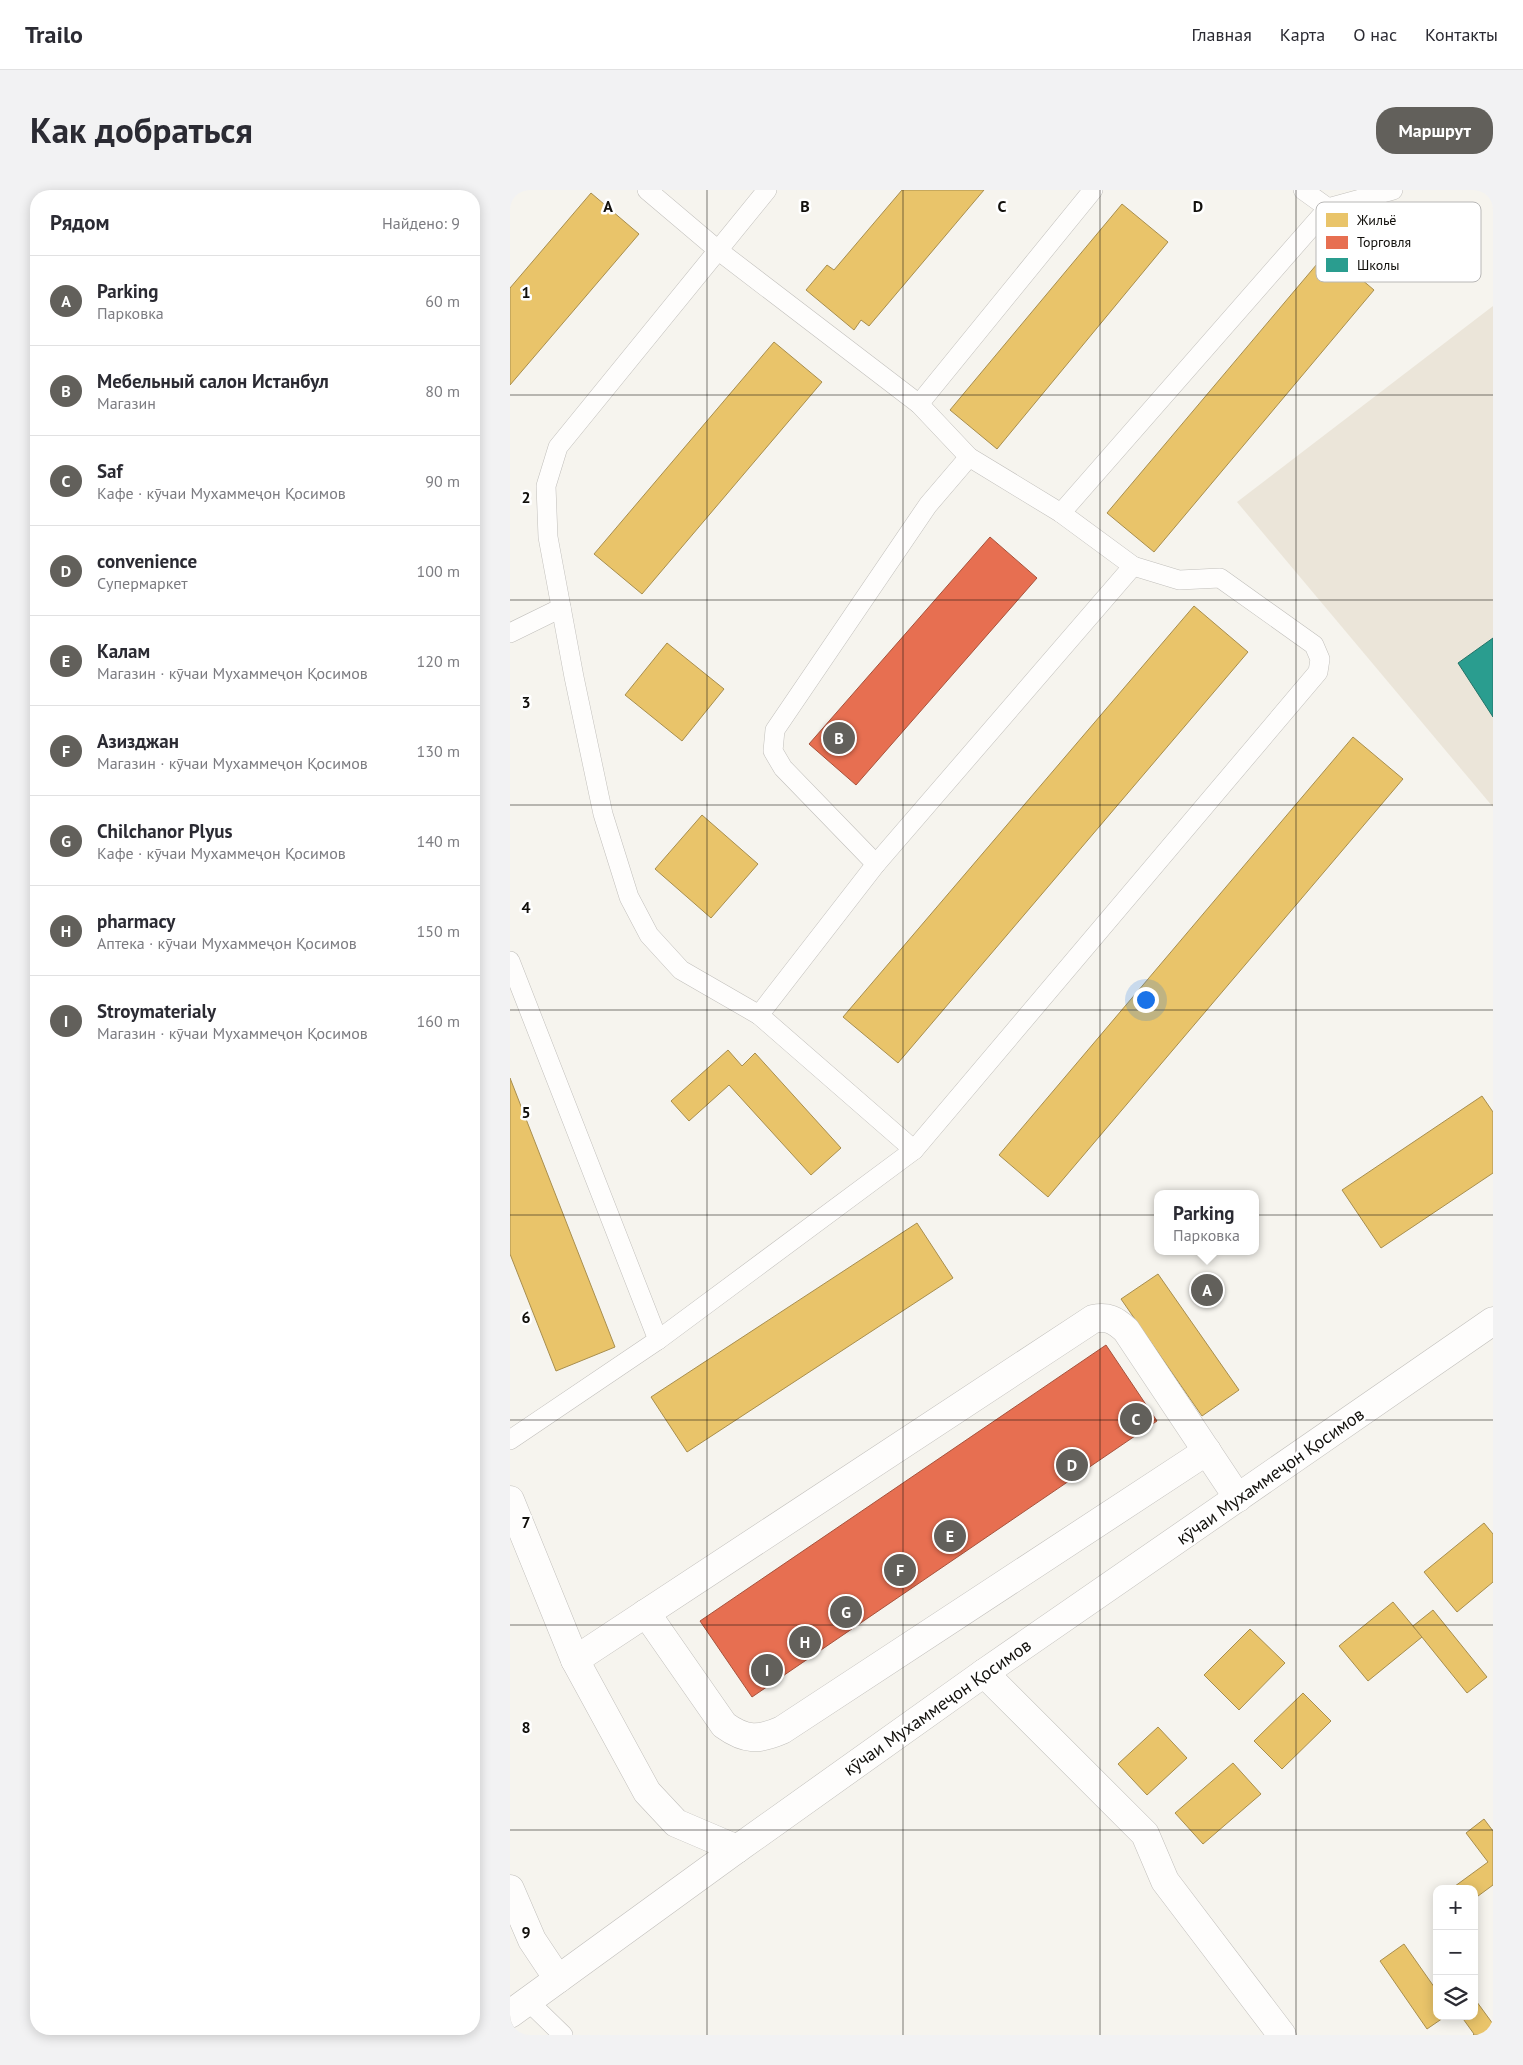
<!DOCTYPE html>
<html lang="ru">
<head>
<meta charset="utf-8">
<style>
  body { margin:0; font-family:"PT Sans",sans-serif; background:#f2f2f3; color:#2b2b33 }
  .controls { position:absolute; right:15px; bottom:15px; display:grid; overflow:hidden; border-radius:10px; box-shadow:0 2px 12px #0003 }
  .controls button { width:45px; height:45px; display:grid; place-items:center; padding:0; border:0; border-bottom:1px solid #e1e1e2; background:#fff; color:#2b2b33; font:25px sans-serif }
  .you { position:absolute; left:635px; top:809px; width:18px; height:18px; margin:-12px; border:4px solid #fff; border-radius:50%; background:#1a73e8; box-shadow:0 0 0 8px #1a73e833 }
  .badge { display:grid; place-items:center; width:32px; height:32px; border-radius:50%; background:#62605b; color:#fff; font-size:16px; font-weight:700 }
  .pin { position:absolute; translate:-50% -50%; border:2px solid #fff; box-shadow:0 1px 5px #0006 }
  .popup { position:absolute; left:644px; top:1000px; width:105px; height:65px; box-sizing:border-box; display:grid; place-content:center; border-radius:10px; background:#fff; filter:drop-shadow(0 1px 4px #0005); font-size:16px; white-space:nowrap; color:#7c7c81 }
  .popup b { font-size:19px; color:#2b2b33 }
  .popup::after { content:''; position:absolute; left:50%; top:100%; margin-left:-10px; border:10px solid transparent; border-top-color:#fff }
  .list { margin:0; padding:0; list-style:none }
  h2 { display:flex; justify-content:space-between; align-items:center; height:65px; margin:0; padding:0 20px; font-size:21px }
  h2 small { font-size:16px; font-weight:400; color:#7c7c81 }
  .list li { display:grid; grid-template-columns:32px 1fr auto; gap:15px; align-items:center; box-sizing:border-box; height:90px; padding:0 20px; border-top:1px solid #e1e1e2 }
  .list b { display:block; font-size:19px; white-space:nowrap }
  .list p { margin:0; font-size:16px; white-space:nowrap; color:#7c7c81 }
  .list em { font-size:16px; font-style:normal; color:#7c7c81 }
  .icon { flex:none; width:28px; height:28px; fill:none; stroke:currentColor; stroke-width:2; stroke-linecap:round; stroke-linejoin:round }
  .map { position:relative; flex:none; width:983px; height:1845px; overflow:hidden; border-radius:20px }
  header { display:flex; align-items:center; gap:30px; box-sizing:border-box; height:70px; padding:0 25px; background:#fff; border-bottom:1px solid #e1e1e2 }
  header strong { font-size:24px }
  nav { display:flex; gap:28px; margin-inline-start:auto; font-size:18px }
  .intro { display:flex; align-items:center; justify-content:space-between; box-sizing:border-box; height:120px; padding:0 30px }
  h1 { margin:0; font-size:35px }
  .button { padding:12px 22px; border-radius:20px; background:#62605b; color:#fff; font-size:18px; font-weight:700 }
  main { display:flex; gap:30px; padding:0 30px }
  aside { flex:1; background:#fff; border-radius:20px; box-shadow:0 2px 12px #0003 }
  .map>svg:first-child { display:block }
</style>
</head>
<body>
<header>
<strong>Trailo</strong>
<nav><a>Главная</a><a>Карта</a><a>О нас</a><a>Контакты</a></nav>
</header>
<div class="intro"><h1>Как добраться</h1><a class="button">Маршрут</a></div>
<main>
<aside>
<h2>Рядом<small>Найдено: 9</small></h2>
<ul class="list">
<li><span class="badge">A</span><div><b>Parking</b><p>Парковка</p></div><em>60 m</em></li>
<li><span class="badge">B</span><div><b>Мебельный салон Истанбул</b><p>Магазин</p></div><em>80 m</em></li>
<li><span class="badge">C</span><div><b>Saf</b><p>Кафе · кӯчаи Мухаммеҷон Қосимов</p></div><em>90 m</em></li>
<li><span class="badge">D</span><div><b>convenience</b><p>Супермаркет</p></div><em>100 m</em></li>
<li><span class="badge">E</span><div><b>Калам</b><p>Магазин · кӯчаи Мухаммеҷон Қосимов</p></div><em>120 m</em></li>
<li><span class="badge">F</span><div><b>Азизджан</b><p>Магазин · кӯчаи Мухаммеҷон Қосимов</p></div><em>130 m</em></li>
<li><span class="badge">G</span><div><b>Chilchanor Plyus</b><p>Кафе · кӯчаи Мухаммеҷон Қосимов</p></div><em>140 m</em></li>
<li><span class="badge">H</span><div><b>pharmacy</b><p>Аптека · кӯчаи Мухаммеҷон Қосимов</p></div><em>150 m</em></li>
<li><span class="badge">I</span><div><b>Stroymaterialy</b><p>Магазин · кӯчаи Мухаммеҷон Қосимов</p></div><em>160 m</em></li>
</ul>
</aside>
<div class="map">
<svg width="983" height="1845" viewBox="0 0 983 1845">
  <rect width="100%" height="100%" fill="#f6f4ee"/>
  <path fill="#ebe5d9" d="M 983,116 L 983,617 L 727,312 Z"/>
  <g fill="#e9c46a" stroke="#a88e4e">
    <path d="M 392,0 L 474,0 L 359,136 L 351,130 L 344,140 L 296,100 L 317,75 L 324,80 Z"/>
    <path d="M 81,3 L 129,44 L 0,195 L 0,98 Z"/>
    <path d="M 612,14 L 658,52 L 487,259 L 440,220 Z"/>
    <path d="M 818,61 L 864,100 L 644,362 L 597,323 Z"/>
    <path d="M 264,152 L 312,192 L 132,404 L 84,364 Z"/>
    <path d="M 684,416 L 738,462 L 388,873 L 333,827 Z"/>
    <path d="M 157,453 L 214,499 L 172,551 L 115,505 Z"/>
    <path d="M 843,547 L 893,589 L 538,1007 L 489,965 Z"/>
    <path d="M 192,625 L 248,674 L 201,728 L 145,679 Z"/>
    <path d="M 218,860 L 232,876 L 245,863 L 331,958 L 301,985 L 219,895 L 179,931 L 161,911 Z"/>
    <path d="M 0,888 L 105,1157 L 46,1181 L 0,1064 Z"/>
    <path d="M 972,906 L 983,922 L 983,983 L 871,1058 L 832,1000 Z"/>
    <path d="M 407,1033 L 443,1088 L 177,1262 L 141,1207 Z"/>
    <path d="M 648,1084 L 729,1200 L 692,1226 L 611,1109 Z"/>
    <path d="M 974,1333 L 983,1344 L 983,1392 L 947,1422 L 914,1382 Z"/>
    <path d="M 883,1412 L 912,1447 L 858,1491 L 829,1456 Z"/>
    <path d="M 923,1420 L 977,1487 L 957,1503 L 903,1436 Z"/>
    <path d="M 740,1439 L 775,1473 L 729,1520 L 694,1485 Z"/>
    <path d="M 793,1503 L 821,1531 L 772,1579 L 744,1551 Z"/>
    <path d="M 648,1537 L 677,1568 L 637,1605 L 608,1574 Z"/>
    <path d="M 723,1573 L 751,1604 L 693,1654 L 665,1623 Z"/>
    <path d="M 974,1629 L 983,1641 L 983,1695 L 964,1709 L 964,1699 L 941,1699 L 978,1672 L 956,1643 Z"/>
    <path d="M 894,1754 L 927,1801 L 927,1826 L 936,1826 L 917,1839 L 870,1771 Z"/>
    <path d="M 964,1808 L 983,1834 L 983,1845 L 963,1845 L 964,1844 L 951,1826 L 964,1826 Z"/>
  </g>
  <g fill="#e76f51" stroke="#a7523c">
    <path d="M 480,347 L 527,388 L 346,595 L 299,554 Z"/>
    <path d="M 596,1155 L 647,1231 L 242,1507 L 190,1431 Z"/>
  </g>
  <path fill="#2a9d8f" stroke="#237368" d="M 983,448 L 983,527 L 948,473 Z"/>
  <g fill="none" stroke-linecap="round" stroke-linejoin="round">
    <g stroke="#c1bfbb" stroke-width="20">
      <g id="service">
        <path d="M 137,0 L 209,61 L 409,214 L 459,267 L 551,323 L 623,376 L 669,390 L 710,388 L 804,455 L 810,469 L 808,482 L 404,960 L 148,1150"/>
        <path d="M 257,0 L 48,257 L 36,296 L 38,347 L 64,487 L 93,624 L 119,707 L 139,745 L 171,780 L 249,825 L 404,960"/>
        <path d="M 793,0 L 818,18 L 883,0"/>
        <path d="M 409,214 L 583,0"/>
        <path d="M 551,323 L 818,18"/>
        <path d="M 0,443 L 51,418"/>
        <path d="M 366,674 L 273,578 L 263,561 L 265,540 L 418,315 L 459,267"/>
        <path d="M 0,771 L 148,1150 L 0,1250"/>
        <path d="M 249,825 L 366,674 L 623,376"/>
        <path d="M 18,1811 L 53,1845"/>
      </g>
    </g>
    <g stroke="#c1bfbb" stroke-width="29">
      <g id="minor">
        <path d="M 136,1423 L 214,1535 C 236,1551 249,1550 272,1540 L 697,1261"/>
        <path d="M 65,1470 L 583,1129 C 598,1126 605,1130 616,1140 L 728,1308"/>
        <path d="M 474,1483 L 635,1644 L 655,1691 L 772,1845"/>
      </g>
    </g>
    <g stroke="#c1bfbb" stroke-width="29">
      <g id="tertiary">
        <path d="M 0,1310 L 65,1470 L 137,1602 L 166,1633 L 227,1659"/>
        <path d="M 0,1699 L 22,1750 L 48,1789"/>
        <path d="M 0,1824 L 227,1659 L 474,1483 L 983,1131"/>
      </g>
    </g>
    <use href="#service" stroke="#fefdfc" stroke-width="19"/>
    <use href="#minor" stroke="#fefdfc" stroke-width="28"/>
    <use href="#tertiary" stroke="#fefdfc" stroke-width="28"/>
  </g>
  <path fill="none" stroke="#12100c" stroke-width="1" stroke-opacity="0.55" d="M 197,0 L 197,1845M 393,0 L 393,1845M 590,0 L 590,1845M 786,0 L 786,1845M 0,205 L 983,205M 0,410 L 983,410M 0,615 L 983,615M 0,820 L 983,820M 0,1025 L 983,1025M 0,1230 L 983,1230M 0,1435 L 983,1435M 0,1640 L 983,1640"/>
  <g text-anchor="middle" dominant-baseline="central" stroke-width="5" stroke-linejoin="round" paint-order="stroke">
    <g font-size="18" fill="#12100c" stroke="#fff">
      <text transform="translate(760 1286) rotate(-35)">кӯчаи Мухаммеҷон Қосимов</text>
      <text transform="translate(427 1517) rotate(-35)">кӯчаи Мухаммеҷон Қосимов</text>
    </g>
  </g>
  <rect x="806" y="12" width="165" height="80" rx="8" fill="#fff" stroke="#b8b7b6" stroke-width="1"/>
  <rect x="816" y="23" width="22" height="14" fill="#e9c46a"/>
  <rect x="816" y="46" width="22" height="13" fill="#e76f51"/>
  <rect x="816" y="68" width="22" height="14" fill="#2a9d8f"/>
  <g font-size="14" fill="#12100c">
    <text x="847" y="35">Жильё</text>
    <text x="847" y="57">Торговля</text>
    <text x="847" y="80">Школы</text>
  </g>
  <g font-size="16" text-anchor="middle" font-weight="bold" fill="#12100c" stroke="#fff" stroke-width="5" stroke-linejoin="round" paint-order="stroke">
    <text x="98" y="22">A</text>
    <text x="295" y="22">B</text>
    <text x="492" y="22">C</text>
    <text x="688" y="22">D</text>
    <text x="16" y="108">1</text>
    <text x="16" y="313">2</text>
    <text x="16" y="518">3</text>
    <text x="16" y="723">4</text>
    <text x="16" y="928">5</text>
    <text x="16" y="1133">6</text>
    <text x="16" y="1338">7</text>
    <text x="16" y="1543">8</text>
    <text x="16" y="1748">9</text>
  </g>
</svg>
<div class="controls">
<button>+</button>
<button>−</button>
<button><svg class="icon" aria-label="layers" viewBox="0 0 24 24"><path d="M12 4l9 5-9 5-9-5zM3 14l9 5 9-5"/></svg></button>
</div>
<div class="you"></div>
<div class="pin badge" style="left:697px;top:1100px">A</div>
<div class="popup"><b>Parking</b>Парковка</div>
<div class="pin badge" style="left:329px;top:548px">B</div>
<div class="pin badge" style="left:626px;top:1229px">C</div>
<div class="pin badge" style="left:562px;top:1275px">D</div>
<div class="pin badge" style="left:440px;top:1346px">E</div>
<div class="pin badge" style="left:390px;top:1380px">F</div>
<div class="pin badge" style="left:336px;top:1422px">G</div>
<div class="pin badge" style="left:295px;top:1452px">H</div>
<div class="pin badge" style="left:257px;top:1480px">I</div>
</div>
</main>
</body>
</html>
